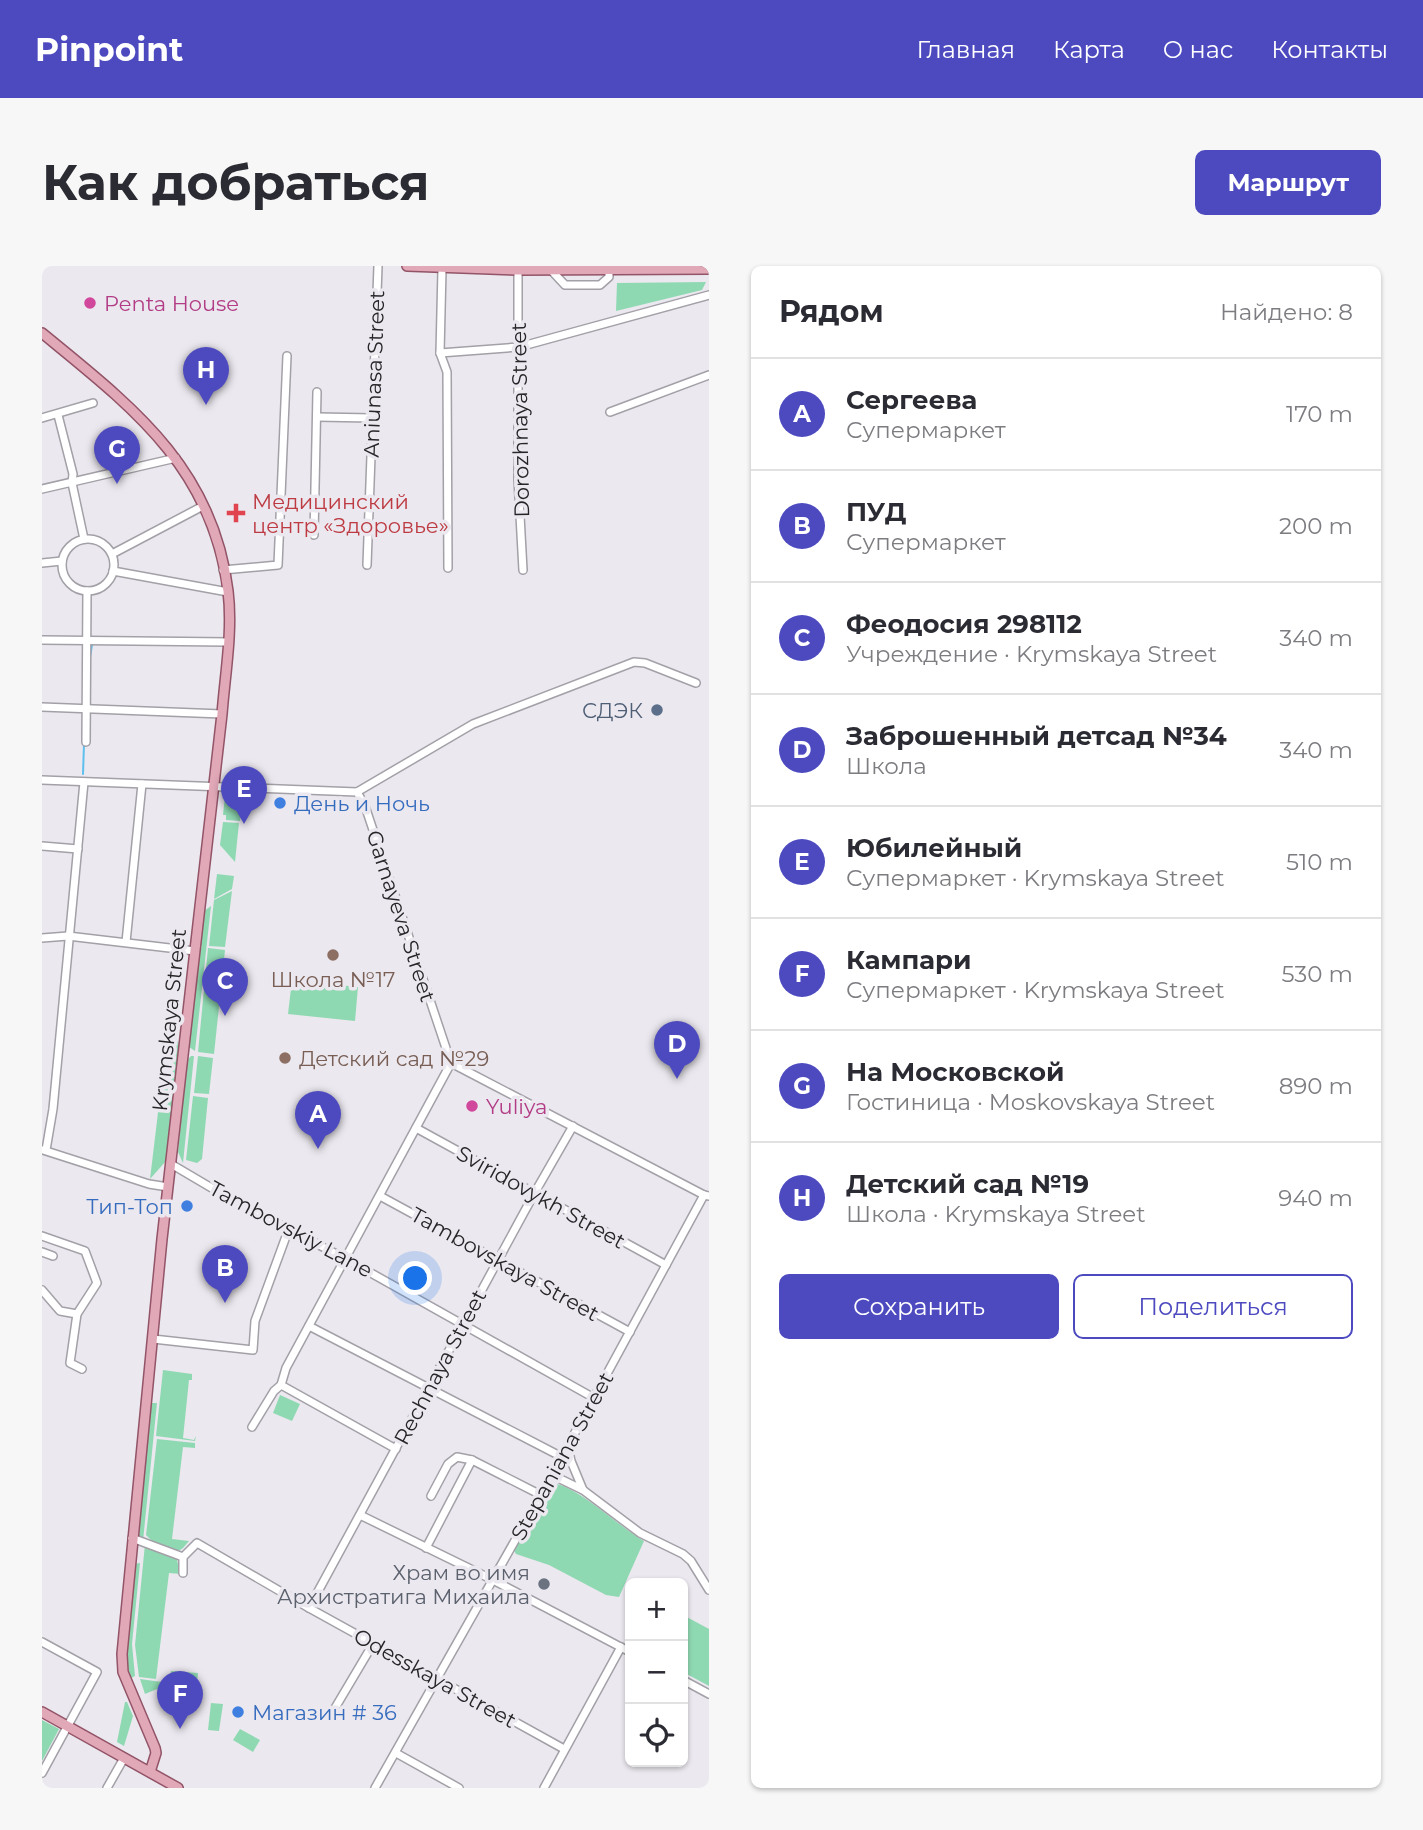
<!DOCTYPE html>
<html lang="ru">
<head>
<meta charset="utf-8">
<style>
  body { margin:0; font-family:Montserrat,sans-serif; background:#f7f7f7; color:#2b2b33 }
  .controls { position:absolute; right:21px; bottom:21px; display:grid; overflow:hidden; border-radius:10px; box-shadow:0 2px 5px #0004 }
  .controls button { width:63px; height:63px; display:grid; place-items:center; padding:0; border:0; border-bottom:2px solid #e1e1e2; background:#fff; color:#2b2b33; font:35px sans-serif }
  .you { position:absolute; left:374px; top:1013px; width:24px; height:24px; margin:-18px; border:5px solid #fff; border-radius:50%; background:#1a73e8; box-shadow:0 0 0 10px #1a73e833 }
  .badge { display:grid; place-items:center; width:46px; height:46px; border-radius:50%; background:#4d4ac0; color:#fff; font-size:23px; font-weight:700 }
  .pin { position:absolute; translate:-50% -58px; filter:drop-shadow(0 2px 4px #0008) }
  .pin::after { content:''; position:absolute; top:37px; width:24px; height:21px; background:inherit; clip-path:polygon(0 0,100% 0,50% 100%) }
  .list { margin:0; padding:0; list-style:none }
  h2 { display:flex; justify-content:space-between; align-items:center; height:91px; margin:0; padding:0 28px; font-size:30px }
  h2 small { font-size:23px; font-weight:400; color:#7c7c81 }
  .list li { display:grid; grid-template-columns:46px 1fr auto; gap:21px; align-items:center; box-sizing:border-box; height:112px; padding:0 28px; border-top:2px solid #e1e1e2 }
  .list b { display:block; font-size:26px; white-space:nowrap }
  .list p { margin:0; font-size:23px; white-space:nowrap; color:#7c7c81 }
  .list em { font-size:23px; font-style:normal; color:#7c7c81 }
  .actions { display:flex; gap:14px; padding:21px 28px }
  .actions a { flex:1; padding:16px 0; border:2px solid #4d4ac0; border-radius:10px; text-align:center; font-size:24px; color:#4d4ac0 }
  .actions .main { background:#4d4ac0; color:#fff }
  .icon { flex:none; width:38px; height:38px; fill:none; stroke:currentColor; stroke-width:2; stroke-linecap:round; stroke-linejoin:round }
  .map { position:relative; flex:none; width:667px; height:1522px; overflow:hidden; border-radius:10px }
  header { display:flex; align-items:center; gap:42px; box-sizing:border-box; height:98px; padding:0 35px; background:#4d4ac0; color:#fff }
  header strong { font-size:33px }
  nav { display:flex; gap:38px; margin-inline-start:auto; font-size:24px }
  .intro { display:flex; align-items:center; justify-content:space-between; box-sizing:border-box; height:168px; padding:0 42px }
  h1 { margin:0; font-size:49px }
  .button { padding:18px 32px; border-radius:10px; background:#4d4ac0; color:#fff; font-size:24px; font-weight:700 }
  main { display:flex; gap:42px; padding:0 42px }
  aside { flex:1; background:#fff; border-radius:10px; box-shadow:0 2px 5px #0004 }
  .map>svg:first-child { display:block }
</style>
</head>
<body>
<header>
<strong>Pinpoint</strong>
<nav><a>Главная</a><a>Карта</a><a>О нас</a><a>Контакты</a></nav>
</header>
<div class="intro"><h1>Как добраться</h1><a class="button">Маршрут</a></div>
<main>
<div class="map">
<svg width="667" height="1522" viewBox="0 0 667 1522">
  <rect width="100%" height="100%" fill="#ebe8ef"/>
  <g fill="#8fd9b2">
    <path d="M 664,16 L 660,24 L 574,45 L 575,17 Z"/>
    <path d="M 183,530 L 201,531 L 198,555 L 184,554 L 184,549 L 181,549 Z"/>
    <path d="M 181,556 L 197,557 L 193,596 L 178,579 Z"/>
    <path d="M 175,608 L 192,610 L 190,623 L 172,633 Z"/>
    <path d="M 190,625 L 183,681 L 167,680 L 172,634 Z"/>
    <path d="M 169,640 L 153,785 L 147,781 L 157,683 L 160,681 L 158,678 L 162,645 Z"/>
    <path d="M 166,682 L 183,684 L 172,788 L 156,786 Z"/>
    <path d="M 250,714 L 316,721 L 313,755 L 246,748 Z"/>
    <path d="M 125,772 L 133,772 L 137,777 L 124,895 L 108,913 Z"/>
    <path d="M 149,790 L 152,790 L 141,897 L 136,886 L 145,794 Z"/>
    <path d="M 156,790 L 171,792 L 167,828 L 152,827 Z"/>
    <path d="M 151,830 L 166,832 L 160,893 L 155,897 L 144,894 Z"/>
    <path d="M 121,1104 L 150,1108 L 150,1114 L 147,1114 L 141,1172 L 152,1174 L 154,1170 L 153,1175 L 114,1170 Z"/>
    <path d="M 238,1129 L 258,1138 L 250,1155 L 231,1147 Z"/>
    <path d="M 109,1137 L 115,1137 L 101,1275 L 95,1273 Z"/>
    <path d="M 115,1173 L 153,1177 L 153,1182 L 141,1181 L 130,1273 L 147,1275 L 141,1282 L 135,1286 L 111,1276 L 104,1269 Z"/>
    <path d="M 510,1217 C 536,1220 577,1261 602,1275 L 577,1331 L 564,1329 L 507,1299 L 474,1288 L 471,1283 L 506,1219 Z"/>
    <path d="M 103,1278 L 134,1291 L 139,1308 L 127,1307 L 114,1413 L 97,1411 L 93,1379 Z"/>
    <path d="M 98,1297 L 90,1378 L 93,1410 L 89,1412 C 78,1390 90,1325 92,1298 Z"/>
    <path d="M 641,1349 L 667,1363 L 667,1420 L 641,1406 Z"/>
    <path d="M 129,1405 L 156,1407 L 155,1417 L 152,1413 L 144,1411 L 103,1428 L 98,1413 L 127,1417 Z"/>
    <path d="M 83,1436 L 85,1436 L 91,1450 L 82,1480 L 75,1476 Z"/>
    <path d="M 169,1437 L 181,1438 L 177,1465 L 166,1464 Z"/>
    <path d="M 0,1454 L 17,1463 L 0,1495 Z"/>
    <path d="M 198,1463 L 218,1474 L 211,1486 L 191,1474 Z"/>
  </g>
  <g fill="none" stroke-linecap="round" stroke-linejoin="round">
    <g stroke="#5dc0ee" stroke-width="2">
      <path d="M 48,391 L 50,379"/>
      <path d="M 41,508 L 42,478"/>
    </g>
    <g stroke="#a3a0a7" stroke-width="10">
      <g id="minor">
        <path d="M 400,3 L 398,87 L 405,106 L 406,302"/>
        <path d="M 476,4 L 476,213 L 481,304"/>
        <path d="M 509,4 L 523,19 L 558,19 L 567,11 L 567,3"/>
        <path d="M 398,87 L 477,81 L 667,29"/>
        <path d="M 568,146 L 667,109"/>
        <path d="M 16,149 L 31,208 L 30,217 L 42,273"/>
        <path d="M 275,151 L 330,152"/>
        <path d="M 0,152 L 51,137"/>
        <path d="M 0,223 L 134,192"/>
        <path d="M 272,269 L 275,126"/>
        <circle cx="46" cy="299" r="26"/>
        <path d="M 70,288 L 161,240"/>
        <path d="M 0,297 L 20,295"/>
        <path d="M 325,299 L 336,0"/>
        <path d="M 181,304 L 236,299 L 245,90"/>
        <path d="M 71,305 L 186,326"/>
        <path d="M 0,374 L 186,376"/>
        <path d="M 0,441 L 180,448"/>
        <path d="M 44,476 L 45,325"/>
        <path d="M 0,514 L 315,526 L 323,540 L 409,797 L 662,929 L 667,930"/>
        <path d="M 315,526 L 431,458 L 592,396 L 603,397 L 654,417"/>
        <path d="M 0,580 L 36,583"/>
        <path d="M 0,672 L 26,670 L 153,685"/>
        <path d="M 84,676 L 100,518"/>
        <path d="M 374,862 L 624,999"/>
        <path d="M 1,884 L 107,918 L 126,921"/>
        <path d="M 4,884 L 11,843 L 42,516"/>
        <path d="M 129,898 L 190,934 L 304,993 L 552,1132"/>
        <path d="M 338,930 L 588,1066"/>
        <path d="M 0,970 L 43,985 L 55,1017 L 35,1048 L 28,1097 L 40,1103"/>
        <path d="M 0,986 L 11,990"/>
        <path d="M 0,1024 L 18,1045 L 35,1048"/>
        <path d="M 267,1060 L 520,1191"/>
        <path d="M 111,1073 L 211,1084 L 213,1055 L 246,965"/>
        <path d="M 239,1119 L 354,1183"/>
        <path d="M 210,1161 L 232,1125 L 239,1119 L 244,1102 L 409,797"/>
        <path d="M 526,1181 L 529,1195 L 541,1224 L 598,1267 L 641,1288 L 649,1295 L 667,1324"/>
        <path d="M 510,1209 L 541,1224"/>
        <path d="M 389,1230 L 406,1198 L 415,1191 L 430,1194"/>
        <path d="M 318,1249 L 451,1314 L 588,1386"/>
        <path d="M 90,1272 L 141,1291"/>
        <path d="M 384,1282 L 430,1194 L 499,1229"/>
        <path d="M 141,1307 L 141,1291 L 155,1277 L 267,1342 L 522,1483"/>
        <path d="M 267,1342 L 492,928 L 531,860"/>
        <path d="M 0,1376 L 55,1406 L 0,1507"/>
        <path d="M 641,1414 L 667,1428"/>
        <path d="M 293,1450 L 293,1442 L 331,1378"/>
        <path d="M 354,1487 L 417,1522"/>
        <path d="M 65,1522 L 82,1492"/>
        <path d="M 333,1522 L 510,1209 L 662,929"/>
        <path d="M 502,1522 L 579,1381"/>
      </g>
    </g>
    <g stroke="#935467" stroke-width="12">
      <g id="major">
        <path d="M 365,0 L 476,4 L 667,3"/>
        <path d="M 0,67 C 89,140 171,201 186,325 C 191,365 183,408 180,448 L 120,973 L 80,1388 L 81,1406 L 113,1482 L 114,1487 L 108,1506"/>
        <path d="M 0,1446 L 136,1522"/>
      </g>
    </g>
    <use href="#minor" stroke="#fff" stroke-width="7"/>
    <use href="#major" stroke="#e1a8b8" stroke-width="9"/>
  </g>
  <g fill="#d1479c" stroke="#ebe8ef" stroke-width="2.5">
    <circle cx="48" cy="37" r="7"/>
    <circle cx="430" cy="840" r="7"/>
  </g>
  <path fill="#e0444e" stroke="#ebe8ef" stroke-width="2.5" d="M190.5 236.5h7v7h7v7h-7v7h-7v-7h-7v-7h7z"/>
  <circle fill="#5c6f8a" stroke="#ebe8ef" stroke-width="2.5" cx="615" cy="444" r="7"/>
  <g fill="#3f7fe0" stroke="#ebe8ef" stroke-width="2.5">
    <circle cx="238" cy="537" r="7"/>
    <circle cx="145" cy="940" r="7"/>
    <circle cx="196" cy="1446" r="7"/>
  </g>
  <g fill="#8d6e63" stroke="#ebe8ef" stroke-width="2.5">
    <circle cx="291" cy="689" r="7"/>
    <circle cx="243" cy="792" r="7"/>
  </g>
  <circle fill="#6b7280" stroke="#ebe8ef" stroke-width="2.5" cx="502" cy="1318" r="7"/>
  <g text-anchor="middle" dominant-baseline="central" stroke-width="7" stroke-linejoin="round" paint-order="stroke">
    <g font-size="21" fill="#b23c85" stroke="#ebe8ef" text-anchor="start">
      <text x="62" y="37">Penta House</text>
      <text x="444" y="840">Yuliya</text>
    </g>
    <g font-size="21" fill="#262527" stroke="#ebe8ef">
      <text transform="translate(332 108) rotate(-88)">Aniunasa Street</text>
      <text transform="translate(478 154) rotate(-91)">Dorozhnaya Street</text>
      <text transform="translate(359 650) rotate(72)">Garnayeva Street</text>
      <text transform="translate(127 754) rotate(-84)">Krymskaya Street</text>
      <text transform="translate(499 931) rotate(29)">Sviridovykh Street</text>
      <text transform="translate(249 963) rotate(28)">Tambovskiy Lane</text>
      <text transform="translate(463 998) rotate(29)">Tambovskaya Street</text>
      <text transform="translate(398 1101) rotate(-62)">Rechnaya Street</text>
      <text transform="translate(520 1190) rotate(-61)">Stepaniana Street</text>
      <text transform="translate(393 1412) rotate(29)">Odesskaya Street</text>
    </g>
    <g font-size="21" fill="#be3a42" stroke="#ebe8ef" text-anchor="start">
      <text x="210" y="235">Медицинский<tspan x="210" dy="24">центр «Здоровье»</tspan></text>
    </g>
    <g font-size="21" fill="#4e5e75" stroke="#ebe8ef" text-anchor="end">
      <text x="601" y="444">СДЭК</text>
    </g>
    <g font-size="21" fill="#366cbe" stroke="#ebe8ef" text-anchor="start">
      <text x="252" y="537">День и Ночь</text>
      <text x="131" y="940" text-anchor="end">Тип-Топ</text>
      <text x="210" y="1446">Магазин # 36</text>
    </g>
    <g font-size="21" fill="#785e54" stroke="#ebe8ef">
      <text x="291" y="713">Школа №17</text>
      <text x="257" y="792" text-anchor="start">Детский сад №29</text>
    </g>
    <g font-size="21" fill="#5b616d" stroke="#ebe8ef" text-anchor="end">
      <text x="488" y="1306">Храм во имя<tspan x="488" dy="24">Архистратига Михаила</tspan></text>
    </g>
  </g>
</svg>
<div class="controls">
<button>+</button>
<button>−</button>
<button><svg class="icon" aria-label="locate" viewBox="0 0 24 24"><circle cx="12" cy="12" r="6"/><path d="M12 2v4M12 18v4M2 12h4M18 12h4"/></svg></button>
</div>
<div class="you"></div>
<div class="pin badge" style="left:276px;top:883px">A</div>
<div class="pin badge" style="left:183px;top:1037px">B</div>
<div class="pin badge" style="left:183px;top:750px">C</div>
<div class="pin badge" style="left:635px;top:813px">D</div>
<div class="pin badge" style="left:202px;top:558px">E</div>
<div class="pin badge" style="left:138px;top:1463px">F</div>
<div class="pin badge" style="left:75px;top:218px">G</div>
<div class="pin badge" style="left:164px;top:139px">H</div>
</div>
<aside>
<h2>Рядом<small>Найдено: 8</small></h2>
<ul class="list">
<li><span class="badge">A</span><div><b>Сергеева</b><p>Супермаркет</p></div><em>170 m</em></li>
<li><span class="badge">B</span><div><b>ПУД</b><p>Супермаркет</p></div><em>200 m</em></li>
<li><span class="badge">C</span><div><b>Феодосия 298112</b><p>Учреждение · Krymskaya Street</p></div><em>340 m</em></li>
<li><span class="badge">D</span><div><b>Заброшенный детсад №34</b><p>Школа</p></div><em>340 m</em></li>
<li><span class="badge">E</span><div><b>Юбилейный</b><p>Супермаркет · Krymskaya Street</p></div><em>510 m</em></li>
<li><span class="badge">F</span><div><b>Кампари</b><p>Супермаркет · Krymskaya Street</p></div><em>530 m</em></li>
<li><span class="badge">G</span><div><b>На Московской</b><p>Гостиница · Moskovskaya Street</p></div><em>890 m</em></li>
<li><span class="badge">H</span><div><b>Детский сад №19</b><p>Школа · Krymskaya Street</p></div><em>940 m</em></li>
</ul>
<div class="actions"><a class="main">Сохранить</a><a>Поделиться</a></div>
</aside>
</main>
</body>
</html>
